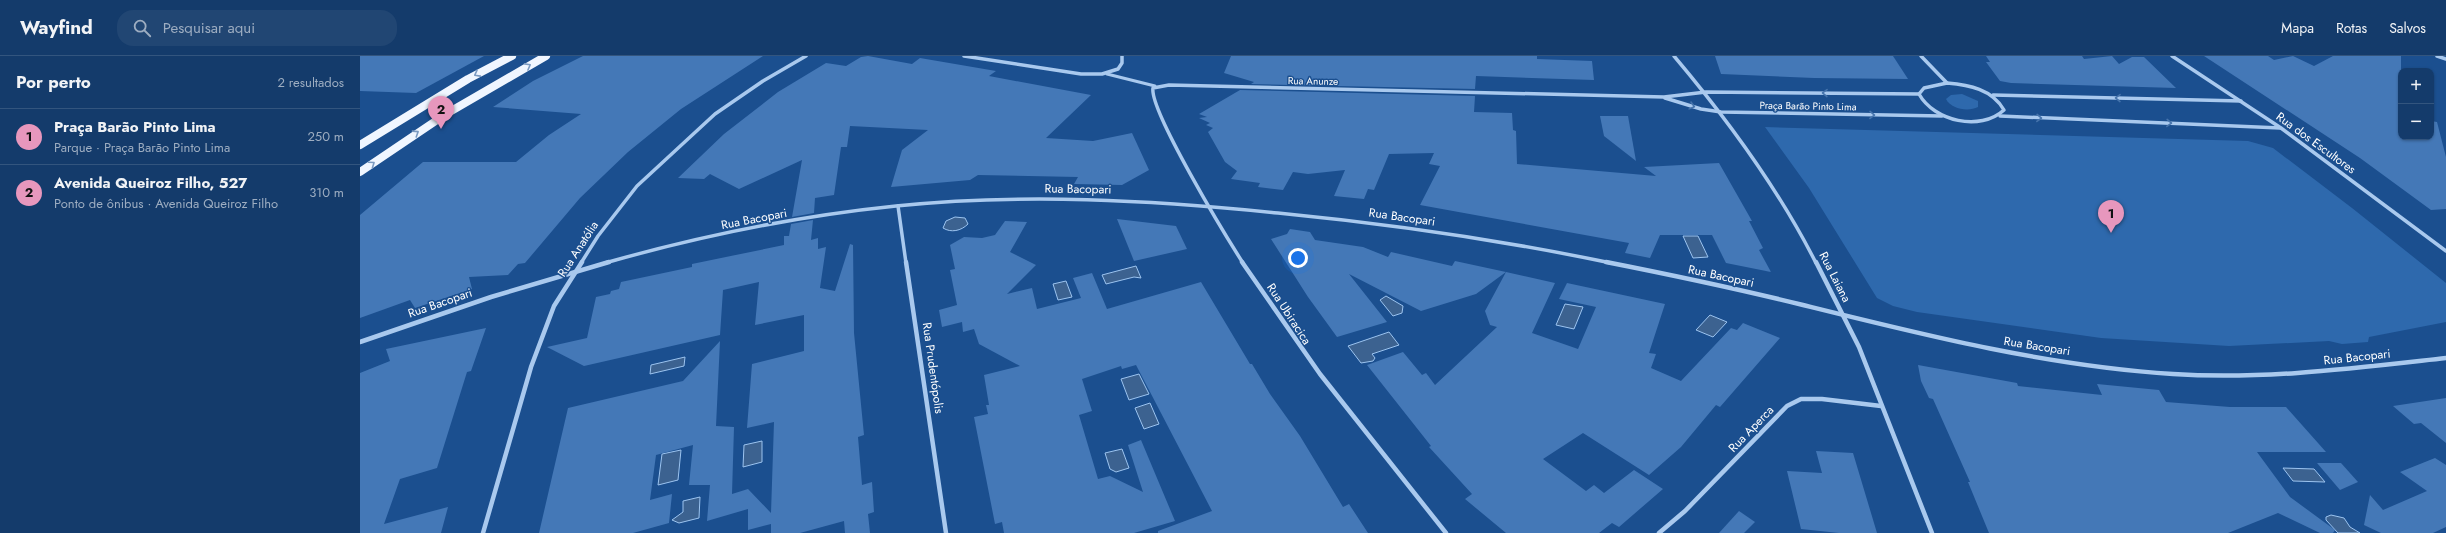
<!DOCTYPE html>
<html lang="pt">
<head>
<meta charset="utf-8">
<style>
  body { margin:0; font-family:Jost,sans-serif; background:#214673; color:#f1f3f6 }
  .controls { position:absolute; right:12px; top:12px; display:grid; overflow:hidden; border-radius:8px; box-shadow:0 1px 3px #0004 }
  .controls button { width:36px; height:36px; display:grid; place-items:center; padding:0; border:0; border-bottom:1px solid #33557e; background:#143b6b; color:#f1f3f6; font:20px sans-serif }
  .you { position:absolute; left:938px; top:202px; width:14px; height:14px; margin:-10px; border:3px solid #fff; border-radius:50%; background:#1a73e8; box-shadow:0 0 0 6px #1a73e833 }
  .badge { display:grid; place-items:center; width:26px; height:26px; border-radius:50%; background:#e797bd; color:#111; font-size:13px; font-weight:700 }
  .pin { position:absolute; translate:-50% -33px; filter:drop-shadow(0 1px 2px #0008) }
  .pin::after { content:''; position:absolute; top:21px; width:14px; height:12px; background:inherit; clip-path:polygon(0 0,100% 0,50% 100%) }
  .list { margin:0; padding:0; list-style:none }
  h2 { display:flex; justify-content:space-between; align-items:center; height:52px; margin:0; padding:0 16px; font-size:17px }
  h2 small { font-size:13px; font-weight:400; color:#9dadc1 }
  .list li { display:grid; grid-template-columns:26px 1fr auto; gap:12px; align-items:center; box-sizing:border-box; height:56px; padding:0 16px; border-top:1px solid #33557e }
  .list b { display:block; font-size:15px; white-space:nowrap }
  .list p { margin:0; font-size:13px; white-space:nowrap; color:#9dadc1 }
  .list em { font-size:13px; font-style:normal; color:#9dadc1 }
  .icon { flex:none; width:22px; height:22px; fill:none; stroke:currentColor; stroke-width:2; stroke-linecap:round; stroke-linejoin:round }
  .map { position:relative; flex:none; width:2086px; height:477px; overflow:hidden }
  header { display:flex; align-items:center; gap:24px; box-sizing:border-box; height:56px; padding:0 20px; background:#143b6b; border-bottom:1px solid #33557e }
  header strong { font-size:19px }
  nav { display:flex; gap:22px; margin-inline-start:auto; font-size:14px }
  .search { width:280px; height:36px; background:#214673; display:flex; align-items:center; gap:10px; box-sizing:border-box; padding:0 14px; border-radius:16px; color:#9dadc1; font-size:15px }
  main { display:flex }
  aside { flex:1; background:#143b6b }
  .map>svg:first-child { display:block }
</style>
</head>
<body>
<header>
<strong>Wayfind</strong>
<div class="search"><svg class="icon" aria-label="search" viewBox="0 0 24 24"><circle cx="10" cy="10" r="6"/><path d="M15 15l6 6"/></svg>Pesquisar aqui</div>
<nav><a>Mapa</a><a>Rotas</a><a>Salvos</a></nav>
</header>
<main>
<aside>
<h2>Por perto<small>2 resultados</small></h2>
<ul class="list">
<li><span class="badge">1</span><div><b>Praça Barão Pinto Lima</b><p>Parque · Praça Barão Pinto Lima</p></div><em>250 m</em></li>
<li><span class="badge">2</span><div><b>Avenida Queiroz Filho, 527</b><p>Ponto de ônibus · Avenida Queiroz Filho</p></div><em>310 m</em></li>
</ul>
</aside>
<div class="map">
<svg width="2086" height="477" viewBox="0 0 2086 477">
  <rect width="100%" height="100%" fill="#1b4f8f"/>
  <g fill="#2e69ad">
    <path d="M 1602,38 L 1618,45 L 1618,51 C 1608,56 1591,53 1586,43 L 1591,39 Z"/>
    <path d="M 1405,71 L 1888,85 L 1913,92 L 1992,152 L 2086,227 L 2086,266 L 2009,281 L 2008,286 L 1982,288 L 1969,285 L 1869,290 L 1741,282 L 1557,256 L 1533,250 L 1517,242 L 1449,132 Z"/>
  </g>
  <g fill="#3c6290" stroke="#9cc4f0">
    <path d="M 595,161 L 605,162 L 608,168 C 601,175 591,177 583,172 L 586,165 Z"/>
    <path d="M 1323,180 L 1338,180 L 1348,201 L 1333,202 Z"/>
    <path d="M 776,210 L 781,222 L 774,221 L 746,228 L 742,219 Z"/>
    <path d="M 706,225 L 712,241 L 698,244 L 693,228 Z"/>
    <path d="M 1026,240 L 1043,250 L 1042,257 L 1033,260 L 1020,244 Z"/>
    <path d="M 1205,248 L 1223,251 L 1214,273 L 1196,269 Z"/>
    <path d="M 1350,259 L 1367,266 L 1353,281 L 1336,274 Z"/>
    <path d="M 1029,276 L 1039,289 L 1012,298 L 1015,302 L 1013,305 L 1001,307 L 988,290 Z"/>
    <path d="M 325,301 L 324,310 L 290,318 L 291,309 Z"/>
    <path d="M 779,318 L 789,338 L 769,344 L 761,323 Z"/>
    <path d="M 790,347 L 799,368 L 784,373 L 775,352 Z"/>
    <path d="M 402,385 L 402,406 L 383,411 L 384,389 Z"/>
    <path d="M 762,393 L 769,412 L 756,416 L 750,413 L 745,397 Z"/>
    <path d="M 321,394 L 318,424 L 298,429 L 302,398 Z"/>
    <path d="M 1923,412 L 1954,413 L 1965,426 L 1933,425 Z"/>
    <path d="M 340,441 L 339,462 L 319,467 L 312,464 L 323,456 L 323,445 Z"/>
    <path d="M 1971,459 L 1984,462 L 1990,471 L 2000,477 L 1978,477 L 1966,464 L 1966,461 Z"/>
  </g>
  <g fill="#4478b7">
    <path d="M 0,0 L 124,0 L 56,37 L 0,35 Z"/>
    <path d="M 223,0 L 403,0 L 321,53 L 268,96 L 220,142 L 165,207 L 158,208 L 148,219 L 109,221 L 112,233 L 55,252 L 50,244 L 0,262 L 0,159 L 63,106 L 156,106 L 189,79 L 221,58 L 133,51 L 173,25 Z"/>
    <path d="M 508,0 L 552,8 L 560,2 L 636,15 L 629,20 L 731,39 L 686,82 L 733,85 L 772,77 L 789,114 L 762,129 L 714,128 L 718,121 L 618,119 L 610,124 L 531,131 L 542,94 L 568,74 L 490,70 L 487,91 L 481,91 L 474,139 L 455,142 L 454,157 L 432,161 L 442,104 L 379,133 L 350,118 L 344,123 L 318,122 L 364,78 L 418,36 L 466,7 L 486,10 L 501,1 Z"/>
    <path d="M 871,0 L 1177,0 L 1177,3 L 1232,5 L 1234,24 L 1116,20 L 1115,33 L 891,28 L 894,26 L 864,17 Z"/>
    <path d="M 1355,0 L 1533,0 L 1548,23 L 1454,22 L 1361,18 Z"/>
    <path d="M 1626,0 L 1722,0 L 1724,3 L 1752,0 L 1759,8 L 1772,1 L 1784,1 L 1816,32 L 1651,27 L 1640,25 L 1626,6 L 1630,6 Z"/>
    <path d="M 1844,0 L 1908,0 L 1914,4 L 1933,0 L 1954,10 L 1973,0 L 2041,0 L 2041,81 L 2071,81 L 2071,65 L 2077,66 L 2086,101 L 2086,153 L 2071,154 L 2000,102 Z"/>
    <path d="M 880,34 L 1115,40 L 1114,56 L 1152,57 L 1153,74 L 1156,75 L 1157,108 L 1296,120 L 1284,111 L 1359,107 L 1392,165 L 1389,165 L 1403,192 L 1399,194 L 1411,216 L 1366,207 L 1352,179 L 1300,179 L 1290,202 L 1265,197 L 1269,187 L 1060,149 L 1080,110 L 1069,108 L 1074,97 L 1029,98 L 1014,134 L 1008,133 L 1004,143 L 974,140 L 985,114 L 948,118 L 933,116 L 923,134 L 898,131 L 900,127 L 871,123 L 877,115 L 865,106 L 848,76 L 853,72 L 846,69 L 850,67 L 839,62 L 847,61 L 839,58 Z"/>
    <path d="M 1240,60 L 1268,60 L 1276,105 L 1244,80 Z"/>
    <path d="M 757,163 L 816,170 L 827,193 L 774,205 Z"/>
    <path d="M 453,164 L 451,184 L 458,182 L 458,193 L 466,191 L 460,232 L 475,235 L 490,188 L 493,189 L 494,277 L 504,379 L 498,381 L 502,429 L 512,426 L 514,456 L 508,458 L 510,477 L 485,477 L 484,465 L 440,477 L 411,477 L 411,468 L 388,474 L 388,453 L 347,465 L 350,429 L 329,429 L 333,389 L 296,399 L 290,444 L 312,438 L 309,467 L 273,477 L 179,477 L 208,352 L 323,325 L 360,285 L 356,370 L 374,371 L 372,438 L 388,433 L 411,457 L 414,366 L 387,372 L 392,308 L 444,295 L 444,259 L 395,269 L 399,226 L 363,234 L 360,279 L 224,310 L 187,291 L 227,282 L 236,241 L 250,238 L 251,235 L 259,233 L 261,226 L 332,211 L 332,208 L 424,189 L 424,180 L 429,180 L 431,168 Z"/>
    <path d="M 645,165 L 667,166 L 650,196 L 676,209 L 647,238 L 672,232 L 677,253 L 721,242 L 713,222 L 732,217 L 747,253 L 841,226 L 890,308 L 892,308 L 910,338 L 940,380 L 983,451 L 989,448 L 1008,477 L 798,477 L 798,475 L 852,455 L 776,309 L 762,313 L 761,310 L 722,323 L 732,355 L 719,359 L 738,423 L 750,420 L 783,436 L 768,389 L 781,384 L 815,465 L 774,477 L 644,477 L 642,466 L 635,468 L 614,361 L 628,358 L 626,349 L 629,349 L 624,319 L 660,310 L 619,288 L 614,273 L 603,276 L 602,266 L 582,271 L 579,254 L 597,249 L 590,214 L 595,213 L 590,189 L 604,181 L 622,182 L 635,179 Z"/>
    <path d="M 930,173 L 950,176 L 955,184 L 1003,191 L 1028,201 L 1031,196 L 1092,210 L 1095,205 L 1146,216 L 1116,238 L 1061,255 L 989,218 L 1027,266 L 977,281 L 948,241 L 911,183 L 927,178 Z"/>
    <path d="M 1146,216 L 1195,227 L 1172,277 L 1218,293 L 1236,251 L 1199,243 L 1207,227 L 1305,248 L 1289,297 L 1296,298 L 1291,312 L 1321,325 L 1371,272 L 1377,274 L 1383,267 L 1420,282 L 1360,351 L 1356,349 L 1321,391 L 1289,419 L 1223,377 L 1183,403 L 1226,435 L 1234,429 L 1244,437 L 1274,414 L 1303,433 L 1259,471 L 1252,467 L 1239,477 L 1146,477 L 1105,443 L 1112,438 L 1069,391 L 1071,390 L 1007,309 L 1043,296 L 1062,319 L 1066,317 L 1075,329 L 1137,271 L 1130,269 L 1125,255 Z"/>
    <path d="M 126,272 L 111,315 L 107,316 L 77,412 L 40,423 L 24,468 L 88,451 L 81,477 L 0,477 L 0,317 L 30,305 L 26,293 Z"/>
    <path d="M 1558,309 L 1657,327 L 1658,330 L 1742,339 L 1737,328 L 1799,334 L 1806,346 L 1870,351 L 1926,351 L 1966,396 L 1897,396 L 1930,441 L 1975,474 L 1973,477 L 1960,477 L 1918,457 L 1868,477 L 1629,477 L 1608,426 L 1610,426 L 1573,343 L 1569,342 L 1561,325 Z"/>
    <path d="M 2086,342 L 2086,387 L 2061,367 L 2054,368 L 2033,350 Z"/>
    <path d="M 1456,395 L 1493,397 L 1517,477 L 1479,477 L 1441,473 L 1427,415 L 1462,417 Z"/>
    <path d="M 2075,402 L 2086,409 L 2086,471 L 2073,477 L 2021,477 L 2004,469 L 2010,439 L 2023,454 L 2067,435 L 2040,416 Z"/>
    <path d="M 1957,407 L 1981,407 L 1998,426 L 1980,434 Z"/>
    <path d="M 1379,455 L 1395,466 L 1384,477 L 1359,477 Z"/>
  </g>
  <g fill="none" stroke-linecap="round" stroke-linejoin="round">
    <path stroke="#a9c9ee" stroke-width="3" d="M 747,18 L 795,30"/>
    <g stroke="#a9c9ee" stroke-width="3.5">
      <path d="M 604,0 L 721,18 L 742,18 L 758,13 L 762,7 L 762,0"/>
      <path d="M 1314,0 C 1368,64 1418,132 1456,207"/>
      <path d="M 1561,0 L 1587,27"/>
      <path d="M 1812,0 L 1921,72 L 2086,195"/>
      <path d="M 2077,0 L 2086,3"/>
      <path d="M 1587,27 C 1609,29 1632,33 1644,54 C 1620,76 1574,65 1559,38 L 1564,32 Z"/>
      <path d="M 1633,39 L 1881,45"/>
      <path d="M 1305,42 L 1341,53 L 1361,56 L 1582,60"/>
      <path d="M 1640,60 L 1920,72"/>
      <path d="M 538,150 L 546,207"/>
      <path d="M 221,207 L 238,180 L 277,130 L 355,58 L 403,25 L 446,0"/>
      <path d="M 245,207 C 340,180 438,160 536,150 C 663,137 791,144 918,157 C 1030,168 1141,184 1251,207"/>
      <path d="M 883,207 C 867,182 789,54 793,32 L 809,29 L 1304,41 L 1346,36 L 1559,38"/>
    </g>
    <g stroke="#a9c9ee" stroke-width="4.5">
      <path d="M 546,206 L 586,477"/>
      <path d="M 882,206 L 960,318 L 1086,477"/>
      <path d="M 1246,206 C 1312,219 1378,233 1443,249 C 1564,279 1687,310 1813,318 C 1904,324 1996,312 2086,302"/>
      <path d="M 1456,206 L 1499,291 L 1572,477"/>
      <path d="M 0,286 L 131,241 L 249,206"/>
      <path d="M 123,477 L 171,311 L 194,250 L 222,206"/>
      <path d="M 1299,477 L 1325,455 L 1427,350 L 1441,343 L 1462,343 L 1521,350"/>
    </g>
    <g stroke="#f0f6ff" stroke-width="8">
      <path d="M 0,89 L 108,23 L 152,0"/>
      <path d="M 0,116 L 86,58 L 186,0"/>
    </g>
  </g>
  <defs><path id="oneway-chevron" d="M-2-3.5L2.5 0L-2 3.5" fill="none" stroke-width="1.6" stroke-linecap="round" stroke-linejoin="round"/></defs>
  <g stroke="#7b9ac1">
    <use href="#oneway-chevron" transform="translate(168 10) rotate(-29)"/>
    <use href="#oneway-chevron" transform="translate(117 18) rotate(152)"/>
    <use href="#oneway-chevron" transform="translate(56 77) rotate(-33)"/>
    <use href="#oneway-chevron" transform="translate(12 108) rotate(-35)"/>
  </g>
  <g stroke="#4674ac">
    <use href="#oneway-chevron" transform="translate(1465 37) rotate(-179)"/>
    <use href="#oneway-chevron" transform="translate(1758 42) rotate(-179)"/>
    <use href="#oneway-chevron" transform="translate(1332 50) rotate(15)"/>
    <use href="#oneway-chevron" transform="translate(1512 59) rotate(1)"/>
    <use href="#oneway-chevron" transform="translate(1679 62) rotate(2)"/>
    <use href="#oneway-chevron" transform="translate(1809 67) rotate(2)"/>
  </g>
  <g text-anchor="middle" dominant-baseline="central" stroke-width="3" stroke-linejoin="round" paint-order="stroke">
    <g font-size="10" fill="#fff" stroke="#1b4f8f">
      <text transform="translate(953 25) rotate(1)">Rua Anunze</text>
      <text transform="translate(1448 50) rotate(1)">Praça Barão Pinto Lima</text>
    </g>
    <g font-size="12" fill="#fff" stroke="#1b4f8f">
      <text transform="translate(1956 87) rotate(36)">Rua dos Escultores</text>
      <text transform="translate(718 133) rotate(1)">Rua Bacopari</text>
      <text transform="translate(1042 161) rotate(8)">Rua Bacopari</text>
      <text transform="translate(394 163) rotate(-11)">Rua Bacopari</text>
      <text transform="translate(218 193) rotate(-57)">Rua Anatólia</text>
      <text transform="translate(1361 220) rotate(12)">Rua Bacopari</text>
      <text transform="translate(1475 221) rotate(63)">Rua Laiana</text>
      <text transform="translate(80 247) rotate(-19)">Rua Bacopari</text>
      <text transform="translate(929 258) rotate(57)">Rua Ubiracica</text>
      <text transform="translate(1677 290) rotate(9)">Rua Bacopari</text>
      <text transform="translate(1997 301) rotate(-6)">Rua Bacopari</text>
      <text transform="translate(573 312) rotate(82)">Rua Prudentópolis</text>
      <text transform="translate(1391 373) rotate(-46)">Rua Aperca</text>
    </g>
  </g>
</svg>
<div class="controls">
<button>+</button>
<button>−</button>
</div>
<div class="you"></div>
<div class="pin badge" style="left:1751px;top:177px">1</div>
<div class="pin badge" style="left:81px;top:73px">2</div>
</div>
</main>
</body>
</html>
